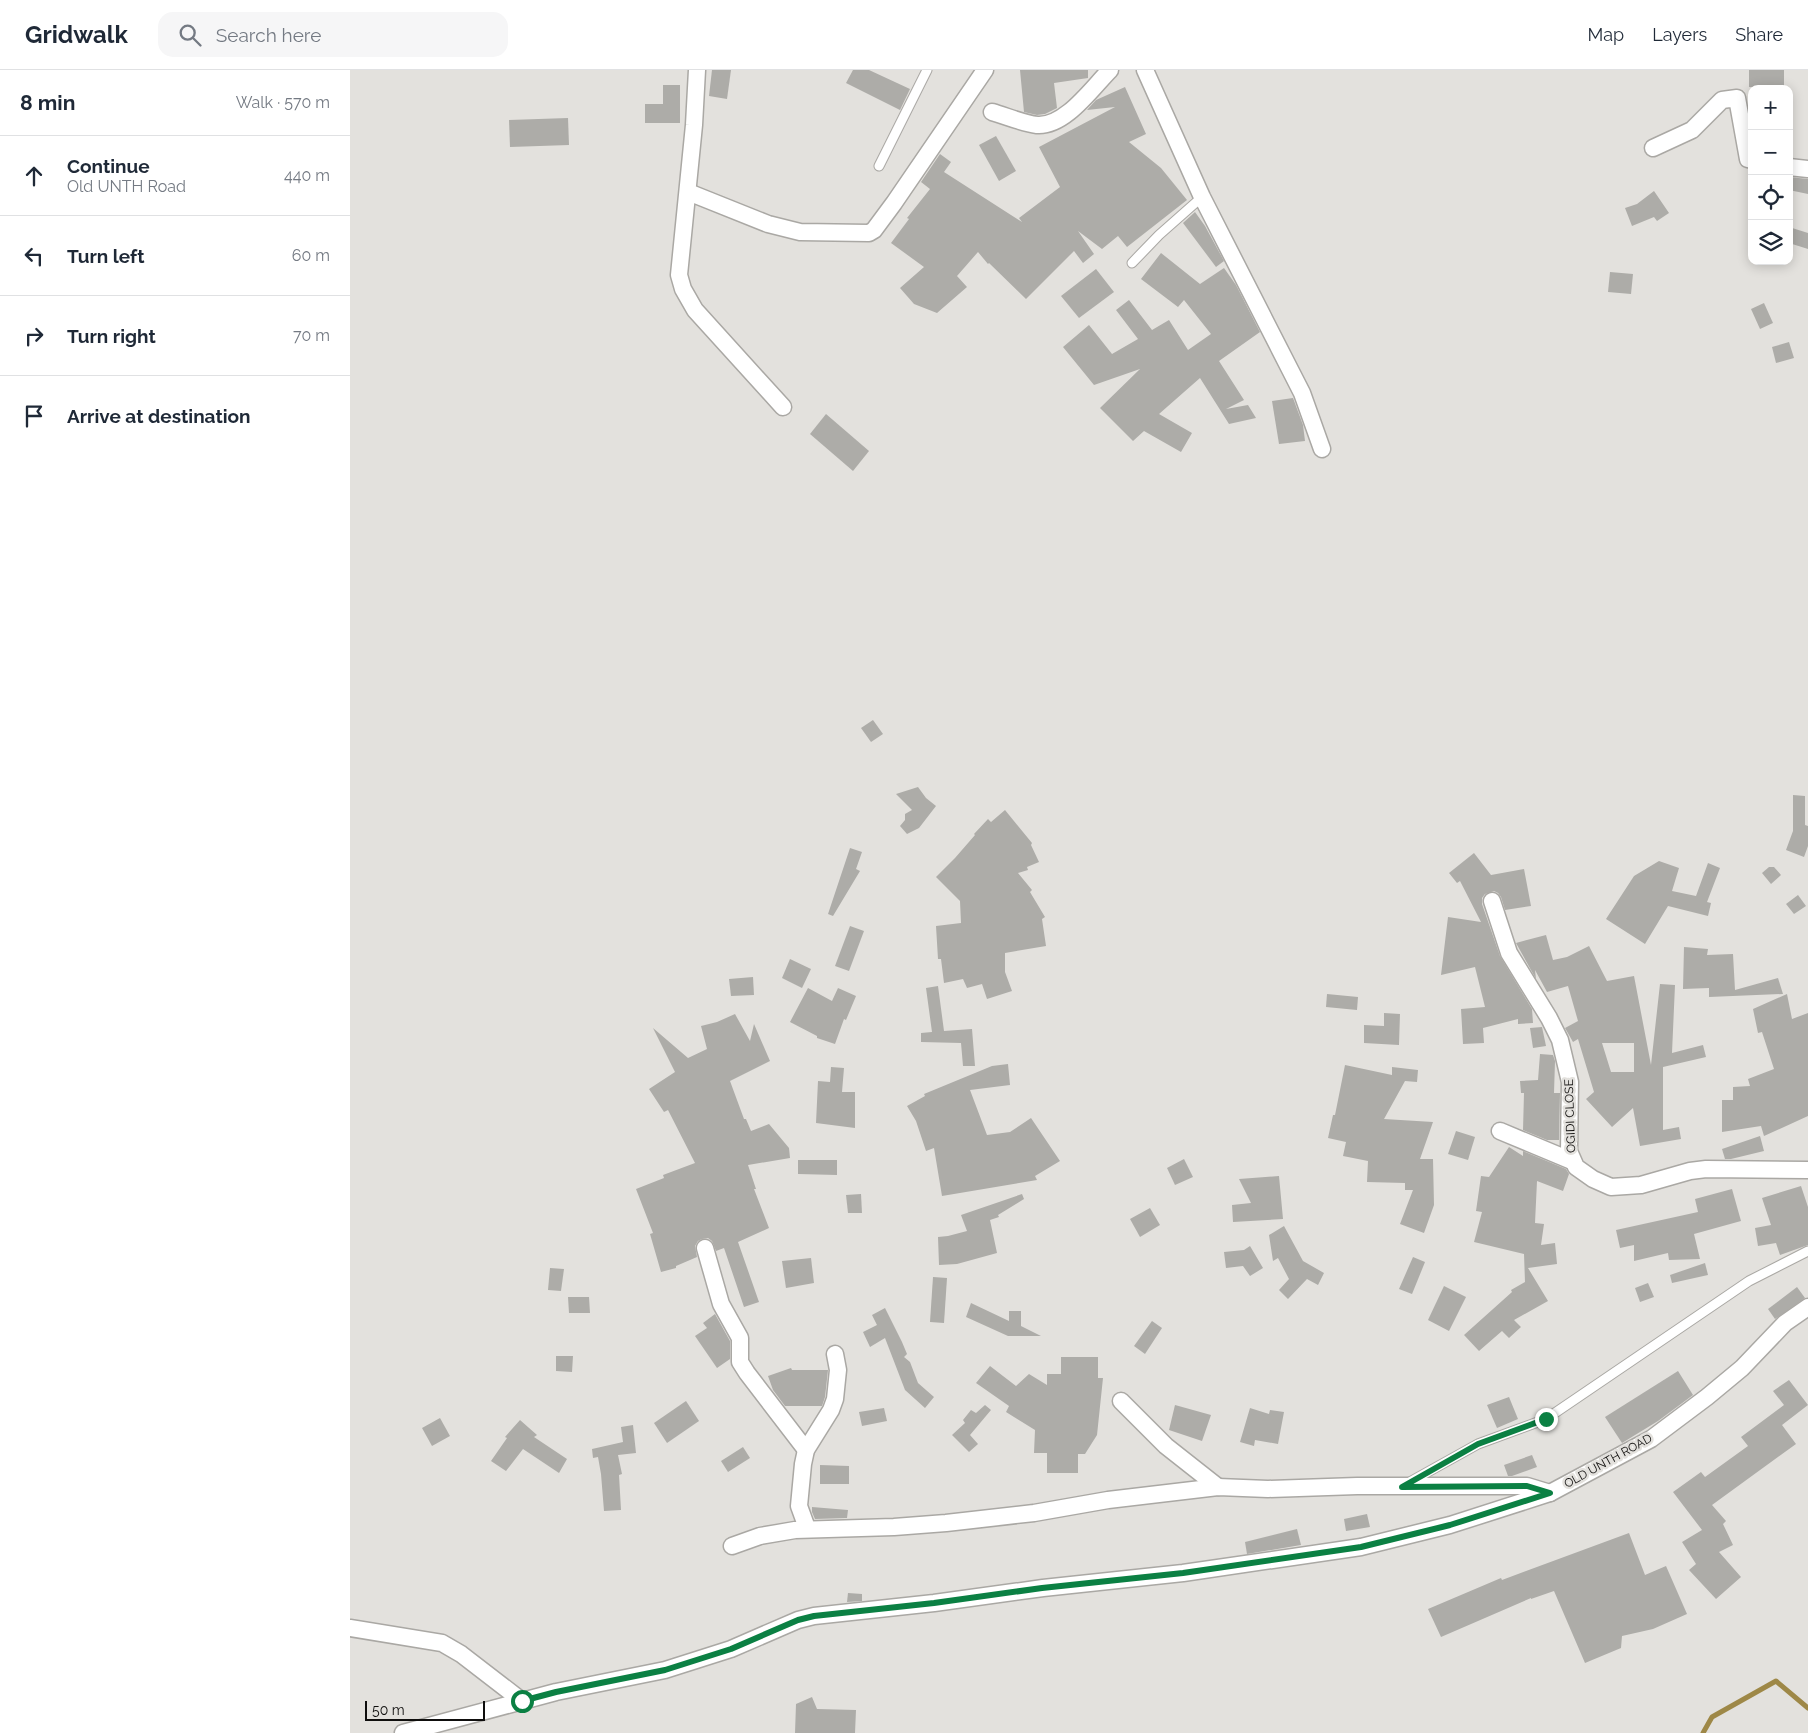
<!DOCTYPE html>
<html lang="en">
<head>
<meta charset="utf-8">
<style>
  body { margin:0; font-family:Raleway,sans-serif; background:#f6f6f7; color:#1f2937 }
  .controls { position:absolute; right:15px; top:15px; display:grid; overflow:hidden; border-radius:10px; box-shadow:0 2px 12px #0003 }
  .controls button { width:45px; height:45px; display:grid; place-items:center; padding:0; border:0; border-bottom:1px solid #e0e1e3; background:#fff; color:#1f2937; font:25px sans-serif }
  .scale { position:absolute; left:15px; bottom:12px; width:120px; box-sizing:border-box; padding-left:5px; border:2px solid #0f0e0d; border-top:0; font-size:14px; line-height:18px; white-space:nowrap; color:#0f0e0d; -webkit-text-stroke:4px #e3e1dd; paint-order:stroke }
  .stop { position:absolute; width:15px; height:15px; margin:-11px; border:4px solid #0b8043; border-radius:50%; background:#fff }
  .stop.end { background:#0b8043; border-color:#fff; box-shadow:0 1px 5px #0008 }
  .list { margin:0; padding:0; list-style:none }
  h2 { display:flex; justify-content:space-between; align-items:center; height:65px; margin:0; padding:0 20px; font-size:21px }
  h2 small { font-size:16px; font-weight:400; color:#747a83 }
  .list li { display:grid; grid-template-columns:32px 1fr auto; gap:15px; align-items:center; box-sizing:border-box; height:80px; padding:0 20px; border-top:1px solid #e0e1e3 }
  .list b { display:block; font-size:19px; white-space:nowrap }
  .list p { margin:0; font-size:16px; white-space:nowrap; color:#747a83 }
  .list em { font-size:16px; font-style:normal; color:#747a83 }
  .icon { flex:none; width:28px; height:28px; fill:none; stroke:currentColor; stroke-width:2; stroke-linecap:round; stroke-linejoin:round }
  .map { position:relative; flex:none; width:1458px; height:1663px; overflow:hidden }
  header { display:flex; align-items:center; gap:30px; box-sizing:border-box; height:70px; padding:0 25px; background:#fff; border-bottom:1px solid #e0e1e3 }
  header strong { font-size:24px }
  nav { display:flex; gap:28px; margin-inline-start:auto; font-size:18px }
  .search { width:350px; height:45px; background:#f6f6f7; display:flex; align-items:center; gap:12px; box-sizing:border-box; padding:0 18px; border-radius:15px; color:#747a83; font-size:19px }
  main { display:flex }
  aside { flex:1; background:#fff }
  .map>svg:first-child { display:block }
</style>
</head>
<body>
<header>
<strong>Gridwalk</strong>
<div class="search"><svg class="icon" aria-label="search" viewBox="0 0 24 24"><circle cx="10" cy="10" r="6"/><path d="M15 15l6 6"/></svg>Search here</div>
<nav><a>Map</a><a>Layers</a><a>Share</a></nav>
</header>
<main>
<aside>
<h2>8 min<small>Walk · 570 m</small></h2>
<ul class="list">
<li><svg class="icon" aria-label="ahead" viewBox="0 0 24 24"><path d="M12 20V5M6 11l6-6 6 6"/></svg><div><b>Continue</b><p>Old UNTH Road</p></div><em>440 m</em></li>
<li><svg class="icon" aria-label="left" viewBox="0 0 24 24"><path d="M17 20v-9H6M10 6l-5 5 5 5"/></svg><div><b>Turn left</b></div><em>60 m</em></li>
<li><svg class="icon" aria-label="right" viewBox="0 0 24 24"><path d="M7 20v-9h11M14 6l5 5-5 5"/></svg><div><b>Turn right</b></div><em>70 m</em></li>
<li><svg class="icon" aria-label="arrive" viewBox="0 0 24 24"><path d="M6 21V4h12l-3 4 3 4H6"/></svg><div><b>Arrive at destination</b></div></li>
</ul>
</aside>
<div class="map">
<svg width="1458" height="1663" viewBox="0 0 1458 1663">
  <rect width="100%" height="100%" fill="#e3e1dd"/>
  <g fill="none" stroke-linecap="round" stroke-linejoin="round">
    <path stroke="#9e8847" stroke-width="5" d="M 1353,1663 L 1362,1647 L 1426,1611 L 1458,1638"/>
  </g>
  <g fill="#adaca8" fill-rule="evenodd">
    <path d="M 362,0 L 381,0 L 377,29 L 359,26 Z"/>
    <path d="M 503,0 L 519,0 L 560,19 L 550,40 L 496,13 Z"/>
    <path d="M 670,0 L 738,0 L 738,8 L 704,13 L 707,38 L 695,44 L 687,45 L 674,42 Z"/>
    <path d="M 1399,0 L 1434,0 L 1434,18 L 1399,17 Z"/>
    <path d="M 313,15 L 330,15 L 330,53 L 295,53 L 295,34 L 313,34 Z"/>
    <path d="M 775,17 L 796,64 L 779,72 L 811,98 L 837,130 L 777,177 L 768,166 L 752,179 L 728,161 L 744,184 L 733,193 L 724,181 L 676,229 L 639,193 L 638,194 L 628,182 L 607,206 L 617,217 L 587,243 L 564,234 L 550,218 L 574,197 L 541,173 L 559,149 L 557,148 L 580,119 L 571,112 L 590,84 L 601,92 L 594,102 L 672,152 L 669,148 L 710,117 L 689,77 L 765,37 L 737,40 L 746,30 Z"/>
    <path d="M 218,48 L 219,75 L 160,77 L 159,50 Z"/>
    <path d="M 646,66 L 666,101 L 649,111 L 629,75 Z"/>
    <path d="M 1439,107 L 1458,109 L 1458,124 L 1439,120 Z"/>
    <path d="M 1304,121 L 1319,143 L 1307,151 L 1304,147 L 1282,156 L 1275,138 L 1287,134 Z"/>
    <path d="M 845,142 L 855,156 L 874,191 L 866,197 L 833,153 Z"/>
    <path d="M 1439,157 L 1458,163 L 1458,179 L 1439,173 Z"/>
    <path d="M 811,183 L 850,214 L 874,198 L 886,215 L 910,262 L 869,291 L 894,330 L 876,339 L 898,335 L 906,348 L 879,354 L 850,308 L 809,344 L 842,363 L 831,382 L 794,361 L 783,371 L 750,338 L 790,299 L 744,315 L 713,277 L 739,255 L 762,284 L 788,269 L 766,240 L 779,230 L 802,260 L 819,250 L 838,280 L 861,264 L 834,230 L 828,237 L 791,209 Z"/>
    <path d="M 746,199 L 764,222 L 729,248 L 711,226 Z"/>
    <path d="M 1260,202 L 1283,204 L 1281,224 L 1258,222 Z"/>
    <path d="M 1414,233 L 1423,253 L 1410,259 L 1401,239 Z"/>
    <path d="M 1439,272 L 1444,288 L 1426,293 L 1422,277 Z"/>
    <path d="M 943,328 L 953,355 L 955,371 L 929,374 L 922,331 Z"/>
    <path d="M 476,344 L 519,381 L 503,401 L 460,364 Z"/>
    <path d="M 523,650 L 533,664 L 521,672 L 511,658 Z"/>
    <path d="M 568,717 L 576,728 L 586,736 L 569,758 L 557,764 L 550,756 L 555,750 L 555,744 L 562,740 L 546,724 Z"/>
    <path d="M 1443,725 L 1455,726 L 1455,755 L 1458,756 L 1458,776 L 1454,787 L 1436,780 L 1443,761 Z"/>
    <path d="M 655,740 L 682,773 L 681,775 L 689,792 L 677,797 L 678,800 L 668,803 L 682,820 L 680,822 L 695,847 L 692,849 L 696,876 L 655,883 L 655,902 L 662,921 L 637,929 L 632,914 L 617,918 L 613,909 L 594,913 L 591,889 L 588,889 L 586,856 L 611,853 L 610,831 L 586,807 L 605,788 L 625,765 L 624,764 L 638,749 L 641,752 Z"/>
    <path d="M 500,778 L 512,782 L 506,799 L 510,801 L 483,846 L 478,844 Z"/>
    <path d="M 1124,783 L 1141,805 L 1174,799 L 1181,836 L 1155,840 L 1151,827 L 1148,823 L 1144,821 L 1135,824 L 1132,828 L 1132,834 L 1150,886 L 1182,939 L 1183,953 L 1168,954 L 1168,949 L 1133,958 L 1134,973 L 1113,974 L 1111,939 L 1135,937 L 1125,897 L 1091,905 L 1098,847 L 1131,852 L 1110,811 L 1107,813 L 1099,803 Z"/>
    <path d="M 1309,791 L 1329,798 L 1322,821 L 1346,826 L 1358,793 L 1370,798 L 1357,832 L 1361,833 L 1358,846 L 1318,836 L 1295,874 L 1256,849 L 1284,806 Z"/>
    <path d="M 1419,797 L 1424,797 L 1431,805 L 1421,814 L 1412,803 Z"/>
    <path d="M 1448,825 L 1456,836 L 1444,844 L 1436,834 Z"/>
    <path d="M 500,856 L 514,861 L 499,901 L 485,896 Z"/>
    <path d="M 1196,865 L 1203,890 L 1217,887 L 1239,876 L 1257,911 L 1284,906 L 1301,995 L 1310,914 L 1325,915 L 1322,983 L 1353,975 L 1356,987 L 1313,997 L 1313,1060 L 1329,1057 L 1331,1069 L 1290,1076 L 1283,1038 L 1262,1057 L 1236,1029 L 1244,1022 L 1228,969 L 1223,972 L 1215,958 L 1228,951 L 1218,916 L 1197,922 L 1185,900 L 1186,909 L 1166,873 ZM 1252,973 L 1284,973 L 1284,1002 L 1261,1002 Z"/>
    <path d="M 1334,877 L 1358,879 L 1357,885 L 1383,884 L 1385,920 L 1428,908 L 1433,924 L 1359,927 L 1359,918 L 1333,919 Z"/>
    <path d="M 440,889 L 461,899 L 452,918 L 432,908 Z"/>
    <path d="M 403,907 L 404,925 L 381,926 L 379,909 Z"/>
    <path d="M 588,916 L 594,961 L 622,959 L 625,996 L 613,996 L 611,973 L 571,972 L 571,963 L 582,962 L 576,918 Z"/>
    <path d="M 458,918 L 482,931 L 488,918 L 506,926 L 496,950 L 494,949 L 485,974 L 467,968 L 467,966 L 440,952 Z"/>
    <path d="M 977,924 L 1008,927 L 1007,940 L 976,937 Z"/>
    <path d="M 1437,924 L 1442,949 L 1458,943 L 1458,1046 L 1414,1066 L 1411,1056 L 1372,1062 L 1372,1030 L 1383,1030 L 1383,1017 L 1400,1016 L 1398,1009 L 1424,999 L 1412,962 L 1408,963 L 1403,939 Z"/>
    <path d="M 1034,943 L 1050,944 L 1049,975 L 1014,973 L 1014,955 L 1034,956 Z"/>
    <path d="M 385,944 L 400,971 L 404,954 L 420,991 L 380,1011 L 394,1049 L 396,1049 L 401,1061 L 419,1054 L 439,1078 L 440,1088 L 398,1095 L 406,1119 L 404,1119 L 419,1158 L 388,1172 L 409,1232 L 394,1237 L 374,1178 L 366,1181 L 362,1171 L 358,1168 L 352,1169 L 348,1171 L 345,1176 L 347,1187 L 326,1196 L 326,1198 L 311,1202 L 300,1164 L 303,1163 L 286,1119 L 314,1108 L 313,1105 L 345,1093 L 318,1040 L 314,1042 L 299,1019 L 325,1002 L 303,958 L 338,988 L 357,979 L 351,956 L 367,952 Z"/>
    <path d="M 1192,957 L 1196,976 L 1183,978 L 1180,958 Z"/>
    <path d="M 1190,984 L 1203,985 L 1205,991 L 1204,1023 L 1210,1023 L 1209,1070 L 1197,1070 L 1173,1060 L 1174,1023 L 1171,1023 L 1170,1011 L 1188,1010 Z"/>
    <path d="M 658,994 L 660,1015 L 620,1020 L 637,1065 L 660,1062 L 681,1048 L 710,1091 L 685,1106 L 687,1110 L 592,1126 L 584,1078 L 576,1081 L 566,1051 L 557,1036 L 575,1026 L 574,1024 L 642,996 Z"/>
    <path d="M 995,995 L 1042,1005 L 1042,997 L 1068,1000 L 1067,1012 L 1055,1011 L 1034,1049 L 1083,1052 L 1070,1089 L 1083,1089 L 1084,1135 L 1074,1163 L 1050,1154 L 1063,1120 L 1055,1120 L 1055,1113 L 1017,1112 L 1018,1091 L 993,1086 L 996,1072 L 978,1068 L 983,1045 L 985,1045 Z"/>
    <path d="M 481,997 L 494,998 L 492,1022 L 505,1022 L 505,1058 L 466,1053 L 468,1011 L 480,1012 Z"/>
    <path d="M 1106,1061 L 1125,1067 L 1118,1090 L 1098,1084 Z"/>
    <path d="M 1410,1066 L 1414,1081 L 1381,1089 L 1375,1089 L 1372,1079 Z"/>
    <path d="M 1159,1077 L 1173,1086 L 1173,1081 L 1216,1099 L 1219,1104 L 1213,1121 L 1187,1111 L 1185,1153 L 1194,1154 L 1191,1175 L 1205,1173 L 1207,1194 L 1178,1198 L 1198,1231 L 1164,1250 L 1171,1257 L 1159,1268 L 1152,1261 L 1129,1281 L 1114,1265 L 1162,1222 L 1161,1220 L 1175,1212 L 1174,1184 L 1124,1172 L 1132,1142 L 1126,1141 L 1131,1106 L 1139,1107 Z"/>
    <path d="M 834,1089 L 843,1107 L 825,1115 L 817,1098 Z"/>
    <path d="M 448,1090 L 487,1090 L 487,1105 L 448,1104 Z"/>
    <path d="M 929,1106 L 933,1149 L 883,1152 L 882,1135 L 901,1133 L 889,1109 Z"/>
    <path d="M 1451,1116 L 1458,1137 L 1458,1175 L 1430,1185 L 1426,1173 L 1408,1176 L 1405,1158 L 1421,1155 L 1412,1128 Z"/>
    <path d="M 1382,1119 L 1391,1151 L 1344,1164 L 1350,1189 L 1319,1190 L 1318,1183 L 1284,1191 L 1284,1175 L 1270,1178 L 1266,1160 L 1348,1142 L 1345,1129 Z"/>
    <path d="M 511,1124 L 512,1143 L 498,1143 L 496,1125 Z"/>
    <path d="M 672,1124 L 674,1129 L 648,1145 L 649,1147 L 640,1150 L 647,1183 L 607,1194 L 589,1195 L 588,1167 L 598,1166 L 617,1161 L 611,1145 Z"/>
    <path d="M 800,1138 L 810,1155 L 790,1167 L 780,1149 Z"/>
    <path d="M 934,1156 L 953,1191 L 974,1203 L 968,1215 L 957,1209 L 938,1229 L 929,1220 L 939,1209 L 928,1188 L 923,1191 L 919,1165 Z"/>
    <path d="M 900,1176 L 913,1198 L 900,1206 L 893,1196 L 876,1198 L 874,1182 L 894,1180 Z"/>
    <path d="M 1063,1187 L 1075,1192 L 1062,1224 L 1049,1219 Z"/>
    <path d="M 461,1188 L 464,1213 L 436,1218 L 432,1191 Z"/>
    <path d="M 1355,1193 L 1358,1205 L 1322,1213 L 1320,1205 Z"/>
    <path d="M 200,1198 L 214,1199 L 211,1221 L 198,1220 Z"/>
    <path d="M 583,1207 L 597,1208 L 594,1253 L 580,1252 Z"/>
    <path d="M 1298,1213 L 1304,1227 L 1290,1232 L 1285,1218 Z"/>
    <path d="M 1094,1216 L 1116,1227 L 1099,1261 L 1078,1250 Z"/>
    <path d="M 1447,1217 L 1455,1228 L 1425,1249 L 1418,1239 Z"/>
    <path d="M 218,1227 L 239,1227 L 240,1243 L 219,1243 Z"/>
    <path d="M 621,1233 L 659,1251 L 659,1241 L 671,1241 L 671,1256 L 691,1266 L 658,1266 L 616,1247 Z"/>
    <path d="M 535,1238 L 552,1272 L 557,1284 L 554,1287 L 560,1292 L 568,1313 L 584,1327 L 575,1338 L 555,1320 L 535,1268 L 520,1277 L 513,1262 L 527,1255 L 522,1245 Z"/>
    <path d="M 365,1244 L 380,1271 L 380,1289 L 367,1298 L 345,1266 L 357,1258 L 353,1253 Z"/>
    <path d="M 802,1251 L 812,1258 L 795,1284 L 784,1276 Z"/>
    <path d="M 206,1286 L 223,1286 L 222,1302 L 206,1301 Z"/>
    <path d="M 711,1287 L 748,1287 L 748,1308 L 753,1308 L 747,1365 L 735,1384 L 728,1384 L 728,1403 L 697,1403 L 697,1383 L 684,1383 L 685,1360 L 656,1342 L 659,1336 L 626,1313 L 640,1296 L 666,1316 L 679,1304 L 697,1315 L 697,1304 L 711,1304 Z"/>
    <path d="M 441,1298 L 442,1300 L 478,1300 L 475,1327 L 472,1336 L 435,1336 L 423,1320 L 418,1306 Z"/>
    <path d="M 1328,1301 L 1343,1325 L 1308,1351 L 1272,1373 L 1255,1347 Z"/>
    <path d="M 1439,1310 L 1458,1335 L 1432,1355 L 1446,1374 L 1362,1435 L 1376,1451 L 1373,1454 L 1383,1475 L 1369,1482 L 1391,1507 L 1366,1529 L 1339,1500 L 1346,1494 L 1332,1472 L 1352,1460 L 1323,1422 L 1351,1402 L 1355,1407 L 1398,1376 L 1391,1367 L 1434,1335 L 1423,1321 Z"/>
    <path d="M 1159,1327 L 1168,1349 L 1147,1358 L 1137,1335 Z"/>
    <path d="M 336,1331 L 349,1351 L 317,1373 L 304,1353 Z"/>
    <path d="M 635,1335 L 641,1340 L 620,1365 L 628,1374 L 619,1382 L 602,1365 L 615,1353 L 613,1350 L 621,1340 L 626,1343 Z"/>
    <path d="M 825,1335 L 861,1345 L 852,1371 L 819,1360 Z"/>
    <path d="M 534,1338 L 537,1351 L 512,1356 L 509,1342 Z"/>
    <path d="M 900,1338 L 919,1344 L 920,1340 L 934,1342 L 928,1374 L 905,1370 L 904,1376 L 890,1372 Z"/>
    <path d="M 90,1348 L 100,1366 L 82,1376 L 72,1358 Z"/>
    <path d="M 170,1350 L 187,1365 L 184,1367 L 217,1389 L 209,1403 L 173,1379 L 156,1401 L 141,1391 L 157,1368 L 155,1367 Z"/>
    <path d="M 283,1355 L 286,1383 L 268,1385 L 272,1404 L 269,1405 L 271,1440 L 254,1441 L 251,1404 L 248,1387 L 243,1388 L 242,1379 L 273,1372 L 271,1357 Z"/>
    <path d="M 393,1377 L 400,1388 L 378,1402 L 371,1391 Z"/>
    <path d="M 1182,1385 L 1187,1397 L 1162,1406 L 1158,1406 L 1154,1395 Z"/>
    <path d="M 470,1395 L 499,1396 L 499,1414 L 470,1414 Z"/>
    <path d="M 462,1437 L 498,1440 L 497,1448 L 465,1449 L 462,1442 Z"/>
    <path d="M 1017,1444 L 1020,1457 L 996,1461 L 994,1449 Z"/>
    <path d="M 947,1459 L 951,1475 L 897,1484 L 895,1472 Z"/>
    <path d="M 1279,1463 L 1295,1505 L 1316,1496 L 1337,1544 L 1303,1559 L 1272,1566 L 1271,1578 L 1235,1593 L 1204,1521 L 1181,1529 L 1181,1528 L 1091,1567 L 1078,1539 L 1151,1508 L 1152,1510 Z"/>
    <path d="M 498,1523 L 512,1524 L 512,1531 L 497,1532 Z"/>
    <path d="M 462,1627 L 467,1639 L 506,1640 L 505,1663 L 445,1663 L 446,1634 Z"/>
  </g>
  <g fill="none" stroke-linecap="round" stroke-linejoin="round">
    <g stroke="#aaa8a4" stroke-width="11">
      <g id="service">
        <path d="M 529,96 L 577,0"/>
        <path d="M 782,193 L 809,165 L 852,127"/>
        <path d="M 1058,1413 L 1128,1374 L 1196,1349 L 1399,1211 L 1458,1181"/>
      </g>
    </g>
    <g stroke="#aaa8a4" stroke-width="19">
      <g id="minor">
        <path d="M 347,0 L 344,55 L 329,205 L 333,219 L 345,240 L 433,337"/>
        <path d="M 795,0 L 852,127 L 952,323 L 972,379"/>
        <path d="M 642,42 C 656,46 672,53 687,55 C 715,57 742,18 760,0"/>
        <path d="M 1303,78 L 1342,60 L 1372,30 L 1387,28 L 1398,89 L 1402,90"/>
        <path d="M 1439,97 L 1458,99"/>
        <path d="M 338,122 L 418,154 L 450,162 L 519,163 L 524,160 L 544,133 L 635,0"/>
        <path d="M 1142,831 L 1159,883 L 1199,948 L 1210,970 L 1220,1012 L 1219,1081 L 1226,1097 L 1243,1109 L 1261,1117 L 1291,1115 L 1340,1101 L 1356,1099 L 1458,1100"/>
        <path d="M 1150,1061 L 1222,1091"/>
        <path d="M 355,1178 L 371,1234 L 390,1268 L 390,1292 L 397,1303 L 456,1380"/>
        <path d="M 771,1331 L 816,1376 L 868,1417"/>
        <path d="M 457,1458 L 449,1436 L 453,1394 L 456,1380 L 481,1340 L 485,1329 L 488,1300 L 485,1284"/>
        <path d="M 382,1476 L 410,1466 L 445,1460 L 544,1457 L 596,1453 L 684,1443 L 758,1430 L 868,1417 L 918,1419 L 1007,1416 L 1177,1416 L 1200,1423"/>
        <path d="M 0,1558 L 92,1573 L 111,1584 L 172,1631"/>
        <path d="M 53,1663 L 206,1622 L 315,1600 L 381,1579 L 448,1550 L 464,1546 L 584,1533 L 693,1518 L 833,1503 L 1011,1477 L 1100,1455 L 1200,1423 L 1301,1369 L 1357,1327 L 1392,1298 L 1435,1253 L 1458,1237"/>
      </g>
    </g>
    <use href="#service" stroke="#fff" stroke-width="9"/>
    <use href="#minor" stroke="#fff" stroke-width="16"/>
  </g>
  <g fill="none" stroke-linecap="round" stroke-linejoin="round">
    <path stroke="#0b8043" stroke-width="6" d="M 172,1631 L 206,1622 L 315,1600 L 381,1579 L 448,1550 L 464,1546 L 584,1533 L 692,1518 L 833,1503 L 1011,1477 L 1100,1455 L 1200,1423 L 1177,1416 L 1052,1417 L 1128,1374 L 1196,1349"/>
  </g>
  <g text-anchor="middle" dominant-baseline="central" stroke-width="5" stroke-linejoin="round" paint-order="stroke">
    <g font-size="12" fill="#0f0e0d" stroke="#e3e1dd">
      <text transform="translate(1220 1046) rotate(-92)">OGIDI CLOSE</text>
      <text transform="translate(1258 1391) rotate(-29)">OLD UNTH ROAD</text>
    </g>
  </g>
</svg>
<div class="controls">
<button>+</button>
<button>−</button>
<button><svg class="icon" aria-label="locate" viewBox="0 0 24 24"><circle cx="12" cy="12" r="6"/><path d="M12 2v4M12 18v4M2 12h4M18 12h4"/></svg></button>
<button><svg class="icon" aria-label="layers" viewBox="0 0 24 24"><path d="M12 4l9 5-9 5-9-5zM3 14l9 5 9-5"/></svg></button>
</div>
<div class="scale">50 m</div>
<div class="stop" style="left:172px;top:1631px"></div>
<div class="stop end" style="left:1196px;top:1349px"></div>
</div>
</main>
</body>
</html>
